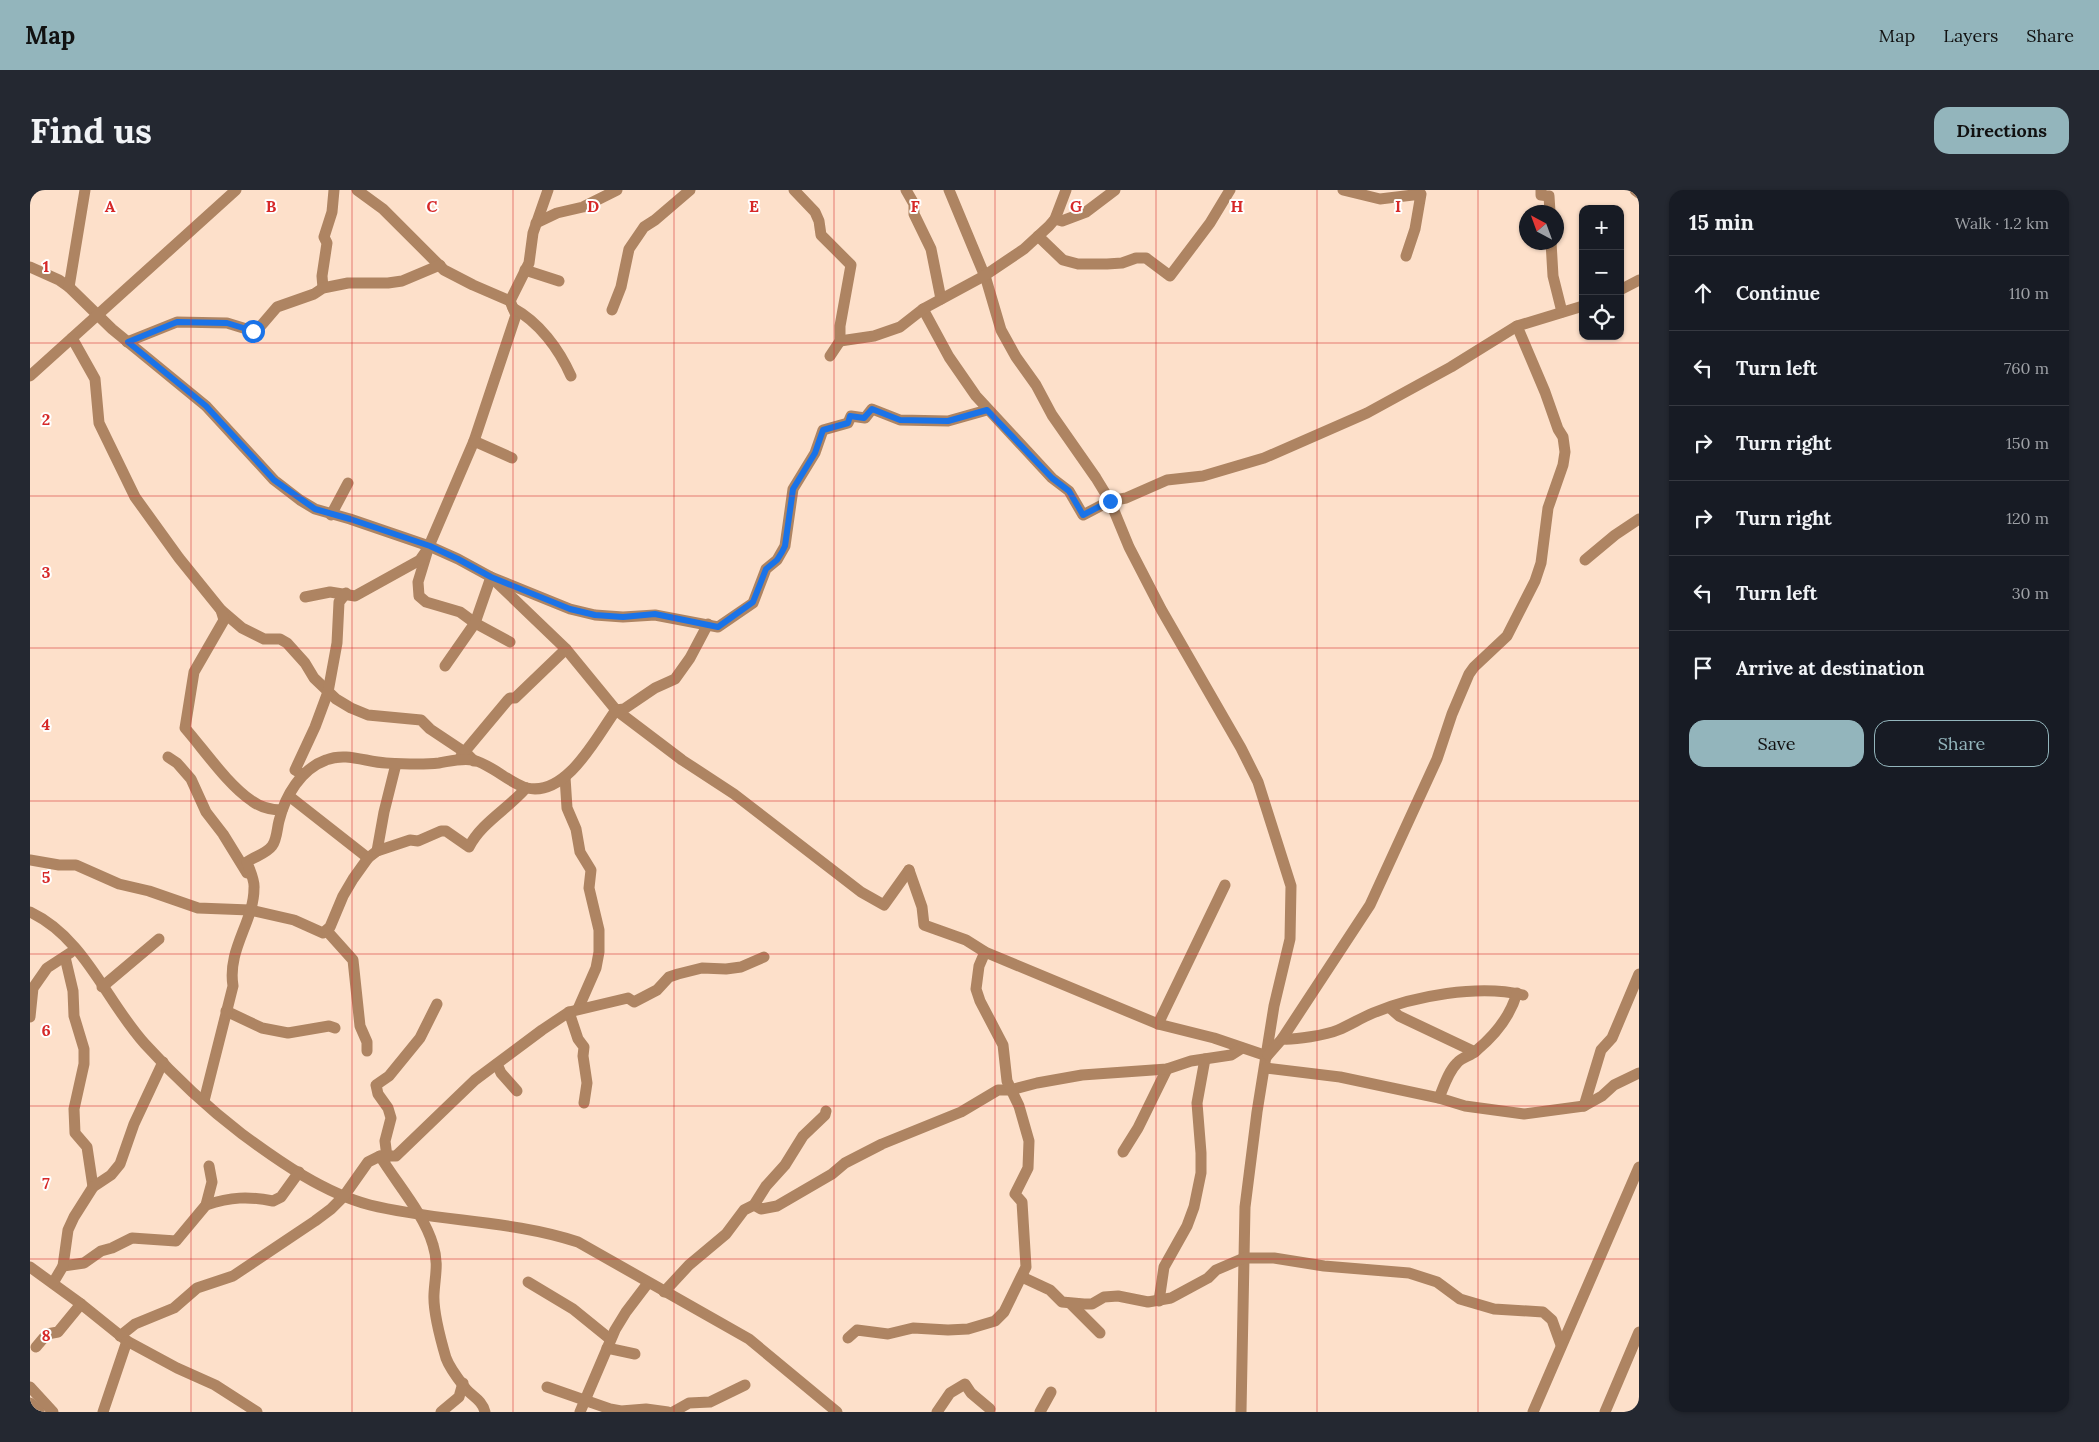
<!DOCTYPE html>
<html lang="en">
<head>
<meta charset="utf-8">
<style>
  body { margin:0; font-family:Lora,serif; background:#242831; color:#f1f3f6 }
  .controls { position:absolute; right:15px; top:15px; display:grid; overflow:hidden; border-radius:10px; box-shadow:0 1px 4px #0004 }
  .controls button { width:45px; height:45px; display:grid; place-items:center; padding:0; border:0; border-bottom:1px solid #363941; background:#171b24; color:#f1f3f6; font:25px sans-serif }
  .compass { position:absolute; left:1489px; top:15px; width:45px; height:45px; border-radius:50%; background:#171b24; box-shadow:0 1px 4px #0004; rotate:319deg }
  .stop { position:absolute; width:15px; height:15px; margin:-11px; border:4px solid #1a73e8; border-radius:50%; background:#fff }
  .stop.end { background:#1a73e8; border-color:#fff; box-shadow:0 1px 5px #0008 }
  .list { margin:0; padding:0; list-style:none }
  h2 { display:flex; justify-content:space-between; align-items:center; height:65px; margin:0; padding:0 20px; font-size:21px }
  h2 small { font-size:16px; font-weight:400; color:#9ea1a6 }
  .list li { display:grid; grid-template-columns:32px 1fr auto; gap:15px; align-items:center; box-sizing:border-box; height:75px; padding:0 20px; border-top:1px solid #363941 }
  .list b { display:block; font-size:19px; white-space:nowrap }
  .list em { font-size:16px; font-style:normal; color:#9ea1a6 }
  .actions { display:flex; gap:10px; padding:15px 20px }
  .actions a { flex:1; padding:11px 0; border:1px solid #93b5bc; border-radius:15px; text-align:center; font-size:18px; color:#93b5bc }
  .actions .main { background:#93b5bc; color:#111 }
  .icon { flex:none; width:28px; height:28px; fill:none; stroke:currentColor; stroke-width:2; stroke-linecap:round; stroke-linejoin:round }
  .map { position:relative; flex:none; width:1609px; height:1222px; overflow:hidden; border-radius:15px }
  header { display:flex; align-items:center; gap:30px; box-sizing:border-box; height:70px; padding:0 25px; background:#93b5bc; color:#111 }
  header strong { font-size:24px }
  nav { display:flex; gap:28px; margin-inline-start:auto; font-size:18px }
  .intro { display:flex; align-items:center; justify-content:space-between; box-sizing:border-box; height:120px; padding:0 30px }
  h1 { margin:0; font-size:35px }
  .button { padding:12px 22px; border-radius:15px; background:#93b5bc; color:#111; font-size:18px; font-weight:700 }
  main { display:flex; gap:30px; padding:0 30px }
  aside { flex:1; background:#171b24; border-radius:15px; box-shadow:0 1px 4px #0004 }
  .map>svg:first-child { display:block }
</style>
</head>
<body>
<header>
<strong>Map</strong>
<nav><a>Map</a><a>Layers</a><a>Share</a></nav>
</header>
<div class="intro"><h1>Find us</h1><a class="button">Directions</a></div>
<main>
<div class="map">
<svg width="1609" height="1222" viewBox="0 0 1609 1222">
  <rect width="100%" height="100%" fill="#fde0ca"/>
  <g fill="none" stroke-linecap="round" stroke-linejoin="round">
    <g stroke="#ae8462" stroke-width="11">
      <path d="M 327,0 L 353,19 L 414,80 L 443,95 L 480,111 L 486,125 L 444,251 L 399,356 L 388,392 L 389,406 L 396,412 L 430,422 L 445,433 L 480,452"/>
      <path d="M 764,0 L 785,22 L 789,31 L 791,45 L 821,75 L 810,136 L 810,151 L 800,166"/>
      <path d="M 876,0 L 884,14 L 884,24 L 901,59 L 911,109"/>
      <path d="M 919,0 L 956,89 L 971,140 L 986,167 L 1006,195 L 1022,225 L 1066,288 L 1080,311 L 1099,357 L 1131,419 L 1211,558 L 1228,592 L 1261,696 L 1260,749 L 1244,816 L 1227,922 L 1215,1017 L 1211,1222"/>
      <path d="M 1313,0 L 1350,9 L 1391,4 L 1385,39 L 1376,66"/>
      <path d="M 1511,0 L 1511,5 L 1519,6 L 1520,22"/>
      <path d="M 1605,0 L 1609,3"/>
      <path d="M 1025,29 L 1032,31 L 1056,22 L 1085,0"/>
      <path d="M 506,33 L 527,23 L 553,17 L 587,0"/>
      <path d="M 1008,46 L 1033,70 L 1048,74 L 1077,74 L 1092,73 L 1106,68 L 1116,68 L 1140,86 L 1180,33 L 1200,0"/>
      <path d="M 1521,52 L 1523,86 L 1532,122"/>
      <path d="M 0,77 L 29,90 L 39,97 L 82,139 L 176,216 L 244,290 L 270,310 L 285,319 L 320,329 L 399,356 L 428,369 L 461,387 L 536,459 L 586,520 L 652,570 L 704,604 L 831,702 L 854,715 L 879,680"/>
      <path d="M 495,80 L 529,91"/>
      <path d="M 39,97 L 55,0"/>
      <path d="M 293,98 L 292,86 L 297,53 L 294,47 L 302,22 L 304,0"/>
      <path d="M 1590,100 L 1609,90"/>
      <path d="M 480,111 L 499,73 L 503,43 L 518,0"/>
      <path d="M 483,118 C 509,132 529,159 541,186"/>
      <path d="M 893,119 L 919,167 L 946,206 L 1022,288 L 1039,301 L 1053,325 L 1080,311 L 1096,308 L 1137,290 L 1173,286 L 1234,268 L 1337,223 L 1421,177 L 1487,136 L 1553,116"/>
      <path d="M 582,120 L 591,97 L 599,59 L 614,37 L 625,30 L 660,0"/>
      <path d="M 42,148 L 65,189 L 69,233 L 105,307 L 149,368 L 191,420 L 212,438 L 234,449 L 250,449 L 257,453 L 275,473 L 284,488 L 306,509 L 321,518 L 338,525 L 391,530 L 400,539 L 436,563 L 444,571"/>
      <path d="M 810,151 L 844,146 L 870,137 L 893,119 L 954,86 L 994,59 L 1019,36 L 1025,29 L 1036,0"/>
      <path d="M 97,152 L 147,132 L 197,133 L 223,141 L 229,138 L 247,117 L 284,104 L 293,98 L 318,93 L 358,93 L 372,91 L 410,75"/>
      <path d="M 0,186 L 206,0"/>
      <path d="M 444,251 L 482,268"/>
      <path d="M 301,325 L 318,293"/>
      <path d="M 1555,370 L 1585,345 L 1609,329"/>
      <path d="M 275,407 L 300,402 L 325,406 L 390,370 L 397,360"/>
      <path d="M 191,420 L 194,430 L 164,482 L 155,538 C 175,561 198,595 222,611 C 230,617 242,620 252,620"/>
      <path d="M 415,476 L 445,433 L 461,387 L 540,419 L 565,425 L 593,427 L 625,425 L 688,437 L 723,413 L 736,379 L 747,370 L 755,356 L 763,299 L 785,263 L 793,240 L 818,233 L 821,226 L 835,228 L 842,219 L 870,230 L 918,231 L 957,220"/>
      <path d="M 431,566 L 477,511 L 480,508 L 485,508 L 536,459"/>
      <path d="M 138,567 L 147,573 L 161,589 L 176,622 L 193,644 L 217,683"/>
      <path d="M 272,584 L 265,580 L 285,537 L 298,502 L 307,453 L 309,412 L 316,403"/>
      <path d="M 535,587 L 537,618 L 546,639 L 550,662 L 561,680 L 559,698 L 569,740 L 569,762 L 566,778 L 548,819"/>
      <path d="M 259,606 L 338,668"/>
      <path d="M 347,661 L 354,622 L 366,574"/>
      <path d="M 0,670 L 29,675 L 46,675 L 89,694 L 119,701 L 168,718 L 220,720 L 264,730 L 293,743 L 300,737 L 313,706 L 323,689 L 338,668 L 347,661 L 380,650 L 388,651 L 411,641 L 416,641 L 439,657 C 451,633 478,619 496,598"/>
      <path d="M 879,680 L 892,717 L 894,735 L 936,750 L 955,762 L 1128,834 L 1184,848 L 1237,866"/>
      <path d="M 0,722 C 55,748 76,811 115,854 C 144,886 178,918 212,944 C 250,972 294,1003 340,1015 C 409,1032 482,1030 548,1052 L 719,1149 L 807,1222"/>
      <path d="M 297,741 L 323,770 L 330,836 L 337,852 L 337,861"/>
      <path d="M 35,767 L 43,801 L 44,826 L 54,859 L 54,874 L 44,919 L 45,943 L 57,957 L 63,997"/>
      <path d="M 72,797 L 129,749"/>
      <path d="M 1360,818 L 1369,826 L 1445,862"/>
      <path d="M 196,821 L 232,838 L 258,843 L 299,836 L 305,838"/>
      <path d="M 539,822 L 548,849 L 554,857 L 553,866 L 557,893 L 554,913"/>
      <path d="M 0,827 L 3,798 L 17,778 L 40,763"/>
      <path d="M 1128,834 L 1195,695"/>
      <path d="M 1252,849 C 1265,850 1296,845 1308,840 C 1320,835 1331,828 1343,823 C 1384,806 1449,794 1493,805"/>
      <path d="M 1238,865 L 1252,849 L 1340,715 L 1407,569 L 1422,524 L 1439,484 L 1444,477 L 1477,446 L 1505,391 L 1511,373 L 1518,318 L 1533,275 L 1535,262 L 1533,247 L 1528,239 L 1515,202 L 1487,136"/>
      <path d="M 467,874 L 471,883 L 487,901"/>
      <path d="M 1236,878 L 1310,887 L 1409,908 L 1435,916 L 1494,924 L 1554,916 L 1572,906 L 1584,895 L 1609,883"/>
      <path d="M 1409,908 C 1414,896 1418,882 1427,873 C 1432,867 1441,866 1447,860 C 1465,845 1480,827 1487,803"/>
      <path d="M 174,911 L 203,796 C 197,759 224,732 224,698 C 225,690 219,679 217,672 C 225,666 236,664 242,656 C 247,650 247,638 249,631 C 255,606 271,579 296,570 C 316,562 336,572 356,573 C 373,574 392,575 409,573 C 421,571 431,568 443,570 C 461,574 482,595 497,598 C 537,607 567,546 586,520 L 594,519 L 625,498 L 645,489 L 660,468 L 678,434"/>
      <path d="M 1554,916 L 1571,860 L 1582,848 L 1609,784"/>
      <path d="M 1093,962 L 1108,938 L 1137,879"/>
      <path d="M 350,966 C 367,994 394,1024 403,1055 C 409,1074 405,1085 404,1104 C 403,1121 411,1151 416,1168 C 420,1179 429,1190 436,1199 C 443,1207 452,1210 455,1222"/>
      <path d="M 357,967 L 355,951 L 361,928 L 358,918 L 348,904 L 346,895 L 359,886 L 390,848 L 407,814"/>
      <path d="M 176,1015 C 201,1007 218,1006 243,1011 L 251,1007 L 269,982"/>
      <path d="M 724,1015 L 731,1019 L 747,1016 L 802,984 L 815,973 L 852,954 L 931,922 L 968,900 L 980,900 L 1007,893 L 1052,885 L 1137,879 L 1161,871 L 1201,865 L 1212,858"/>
      <path d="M 33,1076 L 54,1073 L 71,1061 L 82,1058 L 102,1048 L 146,1051 L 176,1015 L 182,992 L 179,976"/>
      <path d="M 0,1077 L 51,1114 L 97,1151 L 147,1178 L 185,1195 L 227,1222"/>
      <path d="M 992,1087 L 1020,1100 L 1032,1112 L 1054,1114 L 1062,1114 L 1074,1107 L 1088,1106 L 1118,1112 L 1141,1108 L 1178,1088 L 1186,1080 L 1214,1068 L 1244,1068 L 1294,1076 L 1379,1083 L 1407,1092 L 1430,1109 L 1464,1119 L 1513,1122 L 1522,1130 L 1531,1155"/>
      <path d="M 498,1092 L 543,1119 L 580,1149"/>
      <path d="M 23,1093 L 33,1076 L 38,1040 L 44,1027 L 63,997 L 81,985 L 90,974 L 104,934 L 133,872"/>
      <path d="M 634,1102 L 659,1075 L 696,1044 L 714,1020 L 724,1015 L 736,996 L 755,975 L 773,946 L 795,925 L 796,921"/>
      <path d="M 1129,1111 L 1134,1077 L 1157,1036 L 1164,1017 L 1171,983 L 1171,963 L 1167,913 L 1175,869"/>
      <path d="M 1041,1114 L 1070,1143"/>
      <path d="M 90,1146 L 105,1134 L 144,1118 L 167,1098 L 203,1086 L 285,1031 L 301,1019 L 314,1006 L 338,972 L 350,966 L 366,966 L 445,890 L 512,840 L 539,822 L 598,808 L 604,812 L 627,800 L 639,787 L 648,784 L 672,778 L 696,779 L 711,777 L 734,767"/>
      <path d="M 818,1148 L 827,1140 L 858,1144 L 883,1138 L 918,1140 L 938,1139 L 965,1131 L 974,1122 L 996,1077 L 992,1012 L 985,1004 L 998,978 L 999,951 L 989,916 L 977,891 L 973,855 L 950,811 L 946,799 L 949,776 L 955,762"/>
      <path d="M 6,1157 L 17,1144 L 28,1142 L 51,1114"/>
      <path d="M 577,1158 L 605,1164"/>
      <path d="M 0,1197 L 23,1222"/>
      <path d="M 517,1197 L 580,1219 L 591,1221 L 616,1219 L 638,1222"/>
      <path d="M 0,1213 L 9,1222"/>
      <path d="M 73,1222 L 97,1151"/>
      <path d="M 411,1222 L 429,1207 L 433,1193"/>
      <path d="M 550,1222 L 585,1140 L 596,1122 L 618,1093"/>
      <path d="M 643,1222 L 659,1213 L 680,1212 L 715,1195"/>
      <path d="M 907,1222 L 920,1203 L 935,1194 L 941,1203 L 960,1219"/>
      <path d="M 1010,1222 L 1021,1202"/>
      <path d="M 1503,1222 L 1609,977"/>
      <path d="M 1575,1222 L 1609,1142"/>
    </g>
  </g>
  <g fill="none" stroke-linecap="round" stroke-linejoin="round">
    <path stroke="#1a73e8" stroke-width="6" d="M 223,141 L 197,133 L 147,132 L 98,152 L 176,216 L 244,290 L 285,319 L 320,329 L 400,356 L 428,369 L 461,387 L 540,419 L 565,425 L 593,427 L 625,424 L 688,437 L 723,412 L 736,379 L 747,370 L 752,362 L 755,356 L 763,299 L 785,263 L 793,240 L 818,233 L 820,226 L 834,228 L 842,219 L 870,230 L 918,231 L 957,220 L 1022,288 L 1039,301 L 1053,325 L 1080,311"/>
  </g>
  <path fill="none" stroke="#d62828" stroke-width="1" stroke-opacity="0.55" d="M 161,0 L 161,1222M 322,0 L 322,1222M 483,0 L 483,1222M 644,0 L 644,1222M 804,0 L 804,1222M 965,0 L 965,1222M 1126,0 L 1126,1222M 1287,0 L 1287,1222M 1448,0 L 1448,1222M 0,153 L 1609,153M 0,306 L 1609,306M 0,458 L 1609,458M 0,611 L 1609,611M 0,764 L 1609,764M 0,916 L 1609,916M 0,1069 L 1609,1069"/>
  <g font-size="16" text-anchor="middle" font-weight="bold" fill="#d62828" stroke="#fff" stroke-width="4" stroke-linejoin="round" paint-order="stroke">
    <text x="80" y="22">A</text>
    <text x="241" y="22">B</text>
    <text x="402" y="22">C</text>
    <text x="563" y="22">D</text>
    <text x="724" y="22">E</text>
    <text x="885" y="22">F</text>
    <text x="1046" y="22">G</text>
    <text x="1207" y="22">H</text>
    <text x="1368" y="22">I</text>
    <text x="16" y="82">1</text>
    <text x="16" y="235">2</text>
    <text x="16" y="388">3</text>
    <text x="16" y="540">4</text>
    <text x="16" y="693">5</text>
    <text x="16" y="846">6</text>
    <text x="16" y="999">7</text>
    <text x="16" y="1151">8</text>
  </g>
</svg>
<div class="controls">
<button>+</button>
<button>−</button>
<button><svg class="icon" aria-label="locate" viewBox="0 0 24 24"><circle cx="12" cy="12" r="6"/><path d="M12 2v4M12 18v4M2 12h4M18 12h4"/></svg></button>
</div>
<svg class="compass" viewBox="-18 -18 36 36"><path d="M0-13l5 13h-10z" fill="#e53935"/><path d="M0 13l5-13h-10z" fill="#9ea1a6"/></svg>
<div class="stop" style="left:223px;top:141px"></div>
<div class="stop end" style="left:1080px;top:311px"></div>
</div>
<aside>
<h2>15 min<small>Walk · 1.2 km</small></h2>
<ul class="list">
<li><svg class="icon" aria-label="ahead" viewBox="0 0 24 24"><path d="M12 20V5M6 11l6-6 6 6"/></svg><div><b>Continue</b></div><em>110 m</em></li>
<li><svg class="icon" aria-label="left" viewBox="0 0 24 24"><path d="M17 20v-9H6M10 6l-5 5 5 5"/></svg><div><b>Turn left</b></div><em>760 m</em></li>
<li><svg class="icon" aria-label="right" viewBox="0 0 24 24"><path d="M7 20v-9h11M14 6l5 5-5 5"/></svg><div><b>Turn right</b></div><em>150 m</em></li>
<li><svg class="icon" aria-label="right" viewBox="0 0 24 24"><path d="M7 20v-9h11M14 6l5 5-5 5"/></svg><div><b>Turn right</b></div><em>120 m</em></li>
<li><svg class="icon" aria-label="left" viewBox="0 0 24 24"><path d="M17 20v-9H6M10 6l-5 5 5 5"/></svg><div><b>Turn left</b></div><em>30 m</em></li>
<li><svg class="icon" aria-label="arrive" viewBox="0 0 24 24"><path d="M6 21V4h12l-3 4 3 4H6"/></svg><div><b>Arrive at destination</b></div></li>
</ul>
<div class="actions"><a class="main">Save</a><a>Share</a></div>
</aside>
</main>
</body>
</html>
